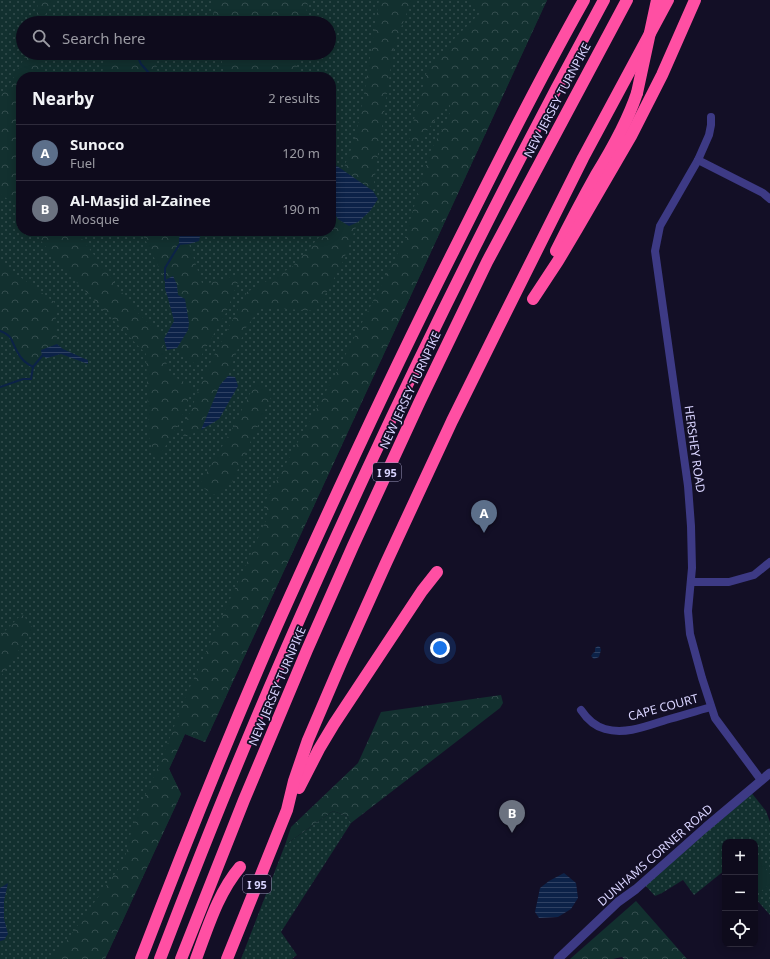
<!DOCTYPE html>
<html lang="en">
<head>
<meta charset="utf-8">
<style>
  body { margin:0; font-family:"Noto Sans",sans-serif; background:#1c1929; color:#f1f3f6 }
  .controls { position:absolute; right:12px; bottom:12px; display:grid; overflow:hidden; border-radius:8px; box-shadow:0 2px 10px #0003 }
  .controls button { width:36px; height:36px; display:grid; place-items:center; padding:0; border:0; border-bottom:1px solid #2e2b3b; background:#0e0b1c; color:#f1f3f6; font:20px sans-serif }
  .you { position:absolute; left:440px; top:648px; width:14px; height:14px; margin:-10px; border:3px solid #fff; border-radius:50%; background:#1a73e8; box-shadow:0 0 0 6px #1a73e833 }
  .badge { display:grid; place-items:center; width:26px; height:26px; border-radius:50%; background:#00e5ff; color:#fff; font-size:13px; font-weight:700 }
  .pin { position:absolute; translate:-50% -33px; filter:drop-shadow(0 1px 2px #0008) }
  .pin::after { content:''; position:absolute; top:21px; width:14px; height:12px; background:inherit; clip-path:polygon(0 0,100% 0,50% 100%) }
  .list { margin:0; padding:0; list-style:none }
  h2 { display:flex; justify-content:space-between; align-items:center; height:52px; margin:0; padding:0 16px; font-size:17px }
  h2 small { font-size:13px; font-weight:400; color:#9b9ba3 }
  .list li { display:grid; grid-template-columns:26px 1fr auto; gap:12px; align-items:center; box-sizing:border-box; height:56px; padding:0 16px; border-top:1px solid #2e2b3b }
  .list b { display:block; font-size:15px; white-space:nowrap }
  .list p { margin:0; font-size:13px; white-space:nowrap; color:#9b9ba3 }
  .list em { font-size:13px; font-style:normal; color:#9b9ba3 }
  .icon { flex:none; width:22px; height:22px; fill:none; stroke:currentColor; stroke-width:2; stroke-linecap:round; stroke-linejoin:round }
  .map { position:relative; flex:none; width:770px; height:959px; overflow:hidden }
  .search { position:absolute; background:#0e0b1c; box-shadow:0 2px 10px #0003; left:16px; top:16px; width:320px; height:44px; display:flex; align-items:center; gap:10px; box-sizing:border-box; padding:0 14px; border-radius:22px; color:#9b9ba3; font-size:15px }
  .panel { position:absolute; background:#0e0b1c; box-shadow:0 2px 10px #0003; left:16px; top:72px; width:320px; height:164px; border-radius:16px }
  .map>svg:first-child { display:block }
</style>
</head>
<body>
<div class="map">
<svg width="770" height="959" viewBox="0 0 770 959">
  <defs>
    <pattern id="grass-dots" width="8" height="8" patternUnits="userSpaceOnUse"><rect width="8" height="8" fill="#12302f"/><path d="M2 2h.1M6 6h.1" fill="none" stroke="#344d4e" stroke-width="1.8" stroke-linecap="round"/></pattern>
    <pattern id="forest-crowns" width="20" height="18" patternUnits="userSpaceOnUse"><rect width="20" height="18" fill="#12302f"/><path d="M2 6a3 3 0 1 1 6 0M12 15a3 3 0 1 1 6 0" fill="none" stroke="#344d4e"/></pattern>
    <pattern id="water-rules" width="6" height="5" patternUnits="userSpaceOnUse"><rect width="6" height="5" fill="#0c2248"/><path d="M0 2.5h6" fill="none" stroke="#2f4163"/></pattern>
  </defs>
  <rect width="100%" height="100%" fill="#130f26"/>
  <g fill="url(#grass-dots)" fill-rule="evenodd">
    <path d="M 0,0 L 547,0 L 205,742 L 185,734 L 169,769 L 181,794 L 105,959 L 0,959 ZM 23,23 L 329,23 L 329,53 L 23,53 ZM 21,77 L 331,77 L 331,231 L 21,231 Z"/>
    <path d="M 750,791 L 766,811 L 770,822 L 770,915 L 755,898 L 755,842 L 725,842 L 725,870 L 694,895 L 683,880 L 662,893 L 655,896 L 643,883 Z"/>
    <path d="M 333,811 L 347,816 L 351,823 L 281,932 L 297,955 L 292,959 L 241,959 L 285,845 Z"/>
  </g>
  <g fill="url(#forest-crowns)">
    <path d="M 38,0 L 55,0 L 45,15 L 44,23 L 36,23 Z"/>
    <path d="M 212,0 L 308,0 L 305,23 L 215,23 Z"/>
    <path d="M 379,0 L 412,0 L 394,45 L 378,154 L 373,191 L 343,170 L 355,139 L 365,89 Z"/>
    <path d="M 471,0 L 547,0 L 205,742 L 185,734 L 169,769 L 181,794 L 105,959 L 49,959 L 60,950 L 124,861 L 134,820 L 162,758 L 185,698 L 268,516 L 263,505 L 335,375 L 404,241 L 430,152 L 450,113 L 450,99 L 416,146 L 409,138 L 427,71 L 453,40 L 480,13 Z"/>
    <path d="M 27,53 L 41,53 L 39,69 L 40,77 L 21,77 L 21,208 L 0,194 L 0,97 L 11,82 Z"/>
    <path d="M 112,53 L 148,53 L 156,62 L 158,77 L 102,77 L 103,66 Z"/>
    <path d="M 220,53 L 299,53 L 295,77 L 225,77 Z"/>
    <path d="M 332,210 L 338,219 L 349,225 L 358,222 L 342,264 L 316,311 L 261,307 L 245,329 L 228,376 L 220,385 L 201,430 L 183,438 L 185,425 L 205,373 L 247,292 L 292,267 L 322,234 L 323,231 L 331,231 L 331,213 Z"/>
    <path d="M 35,231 L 76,231 L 136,311 L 163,337 L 165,357 L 169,374 L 193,387 L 180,422 L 156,462 L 149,437 L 146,354 L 63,268 L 41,241 Z"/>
    <path d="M 141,231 L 180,231 L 179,245 L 189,244 L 202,283 L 209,283 L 241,274 L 226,313 L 196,365 L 177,348 L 188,330 L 178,295 L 177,285 L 173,276 L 165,280 Z"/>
    <path d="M 0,263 L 36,288 L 55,303 L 57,344 L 41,350 L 42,356 L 33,367 C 27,364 21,359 18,353 C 11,342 14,336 0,331 Z"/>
    <path d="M 256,382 L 272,395 L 232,482 L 214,495 L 199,485 L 230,433 Z"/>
    <path d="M 22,614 L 33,628 L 8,667 L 0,677 L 0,636 Z"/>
    <path d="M 501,695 L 503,703 L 500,708 L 351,823 L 347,816 L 333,811 L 285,845 L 291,827 L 358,763 L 381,712 Z"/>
    <path d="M 636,901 L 687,959 L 624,959 L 622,957 L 613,959 L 570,959 Z"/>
  </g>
  <path fill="#12302f" d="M 755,856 L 770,874 L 770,884 L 760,892 L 755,886 Z"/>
  <g fill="url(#water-rules)">
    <path d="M 100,16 L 102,17 L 115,16 L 117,20 L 116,23 L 102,23 L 102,20 Z"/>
    <path d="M 337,166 L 373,191 L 378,199 L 370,211 L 358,222 L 349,226 L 338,219 L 331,208 L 331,171 Z"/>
    <path d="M 183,231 L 195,231 L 200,236 L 199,241 L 189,244 L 179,245 L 179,238 Z"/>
    <path d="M 173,276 L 177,285 L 178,295 L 185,299 L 189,323 L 188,330 L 177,348 L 167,350 L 164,339 L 174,321 L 168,298 L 165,289 L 165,280 Z"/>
    <path d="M 57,344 L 63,349 L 85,359 L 88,360 L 88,364 L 61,354 L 47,358 L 42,356 L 41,350 Z"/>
    <path d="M 228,376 L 235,377 L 238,386 L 219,419 L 201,430 L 220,385 Z"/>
    <path d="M 598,646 L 600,647 L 601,650 L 599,657 L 594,659 L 591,656 L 593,653 L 595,652 L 595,648 Z"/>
    <path d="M 564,873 L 576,883 L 578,898 L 571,909 L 558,917 L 539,918 L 535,912 L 540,888 L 549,881 Z"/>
    <path d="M 8,883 L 4,901 L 4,919 L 8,934 L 4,940 L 0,941 L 0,888 Z"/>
  </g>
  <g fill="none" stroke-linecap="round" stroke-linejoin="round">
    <g stroke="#0c2248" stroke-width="2">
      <path d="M 136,53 L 141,64 L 149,73 L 151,77"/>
      <path d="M 165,280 L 165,268 L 179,245"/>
      <path d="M 0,331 C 14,336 11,342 18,353 C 21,359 27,364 33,367 L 42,356"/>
      <path d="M 0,387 L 23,379 L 31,379 L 33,367"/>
    </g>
    <g stroke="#3d3a85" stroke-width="8">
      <path d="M 711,117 L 711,125 L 709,135 L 698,160 L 660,226 L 655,251 L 688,486 L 691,526 L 692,568 L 688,611 L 690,634 L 702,678 L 715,718 L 761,780"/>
      <path d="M 698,160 L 763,193 L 770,199"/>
      <path d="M 691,582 L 729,582 L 754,575 L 770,562"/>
      <path d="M 581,710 C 587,719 594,726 605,729 C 625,735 647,726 666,720 C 681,716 696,711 711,707"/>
    </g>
    <path stroke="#3d3a85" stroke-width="9" d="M 558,959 L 618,902 L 636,889 L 706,827 L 770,773"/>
    <g stroke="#ff4fa3" stroke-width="12">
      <path d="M 556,251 C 569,225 582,200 596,175 C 612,149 627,123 637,93"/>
      <path d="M 533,299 L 558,261 L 577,229 L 631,136 L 662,75 L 695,0"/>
      <path d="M 299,788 L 319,749 L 334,724 L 422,591 L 437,572"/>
      <path d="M 141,959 C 182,852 225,745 271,639 C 293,589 316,539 339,489 C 376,409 414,329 454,250 C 496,166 538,82 584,0"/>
      <path d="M 160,959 C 191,878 223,797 257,717 C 292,634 329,552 367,470 C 441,311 520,154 604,0"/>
      <path d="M 181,959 L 244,800 L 307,650 L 353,546 L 420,401 L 487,262 L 627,0"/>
      <path d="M 196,959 C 208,927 218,893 240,867"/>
      <path d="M 227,959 L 287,810 L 294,781 L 308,740 L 341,663 L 386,563 L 452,421 L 499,326 L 583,158 L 668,0"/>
    </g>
    <path stroke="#ff4fa3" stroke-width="12" d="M 637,93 L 657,0"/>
  </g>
  <g text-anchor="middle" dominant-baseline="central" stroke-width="3.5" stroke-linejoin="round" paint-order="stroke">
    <g fill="#130f26" stroke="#9e99be" stroke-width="1">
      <rect x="373" y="463" width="28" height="18" rx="3"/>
      <rect x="243" y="875" width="28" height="18" rx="3"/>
    </g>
    <g font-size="11" font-weight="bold" fill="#d9d4ff">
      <text x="387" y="472">I 95</text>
      <text x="257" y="884">I 95</text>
    </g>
    <g font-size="12" fill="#d9d4ff" stroke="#130f26">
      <text transform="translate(557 100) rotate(-62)">NEW JERSEY TURNPIKE</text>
      <text transform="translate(410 390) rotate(-65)">NEW JERSEY TURNPIKE</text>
      <text transform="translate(695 449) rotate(82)">HERSHEY ROAD</text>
      <text transform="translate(277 686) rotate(-67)">NEW JERSEY TURNPIKE</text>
      <text transform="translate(663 707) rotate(-15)">CAPE COURT</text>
      <text transform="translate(655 855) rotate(-41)">DUNHAMS CORNER ROAD</text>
    </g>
  </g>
</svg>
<div class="controls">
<button>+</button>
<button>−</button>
<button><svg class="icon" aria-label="locate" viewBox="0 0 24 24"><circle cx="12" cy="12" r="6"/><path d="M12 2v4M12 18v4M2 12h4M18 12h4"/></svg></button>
</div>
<div class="you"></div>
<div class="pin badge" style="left:484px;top:533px;background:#5c6f8a">A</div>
<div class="pin badge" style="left:512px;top:833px;background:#6b7280">B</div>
<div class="search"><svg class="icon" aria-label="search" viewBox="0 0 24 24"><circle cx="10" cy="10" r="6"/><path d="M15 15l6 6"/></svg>Search here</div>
<section class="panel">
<h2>Nearby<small>2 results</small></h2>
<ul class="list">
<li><span class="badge" style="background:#5c6f8a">A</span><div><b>Sunoco</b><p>Fuel</p></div><em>120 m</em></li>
<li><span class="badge" style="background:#6b7280">B</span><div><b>Al-Masjid al-Zainee</b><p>Mosque</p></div><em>190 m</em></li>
</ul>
</section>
</div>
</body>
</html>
